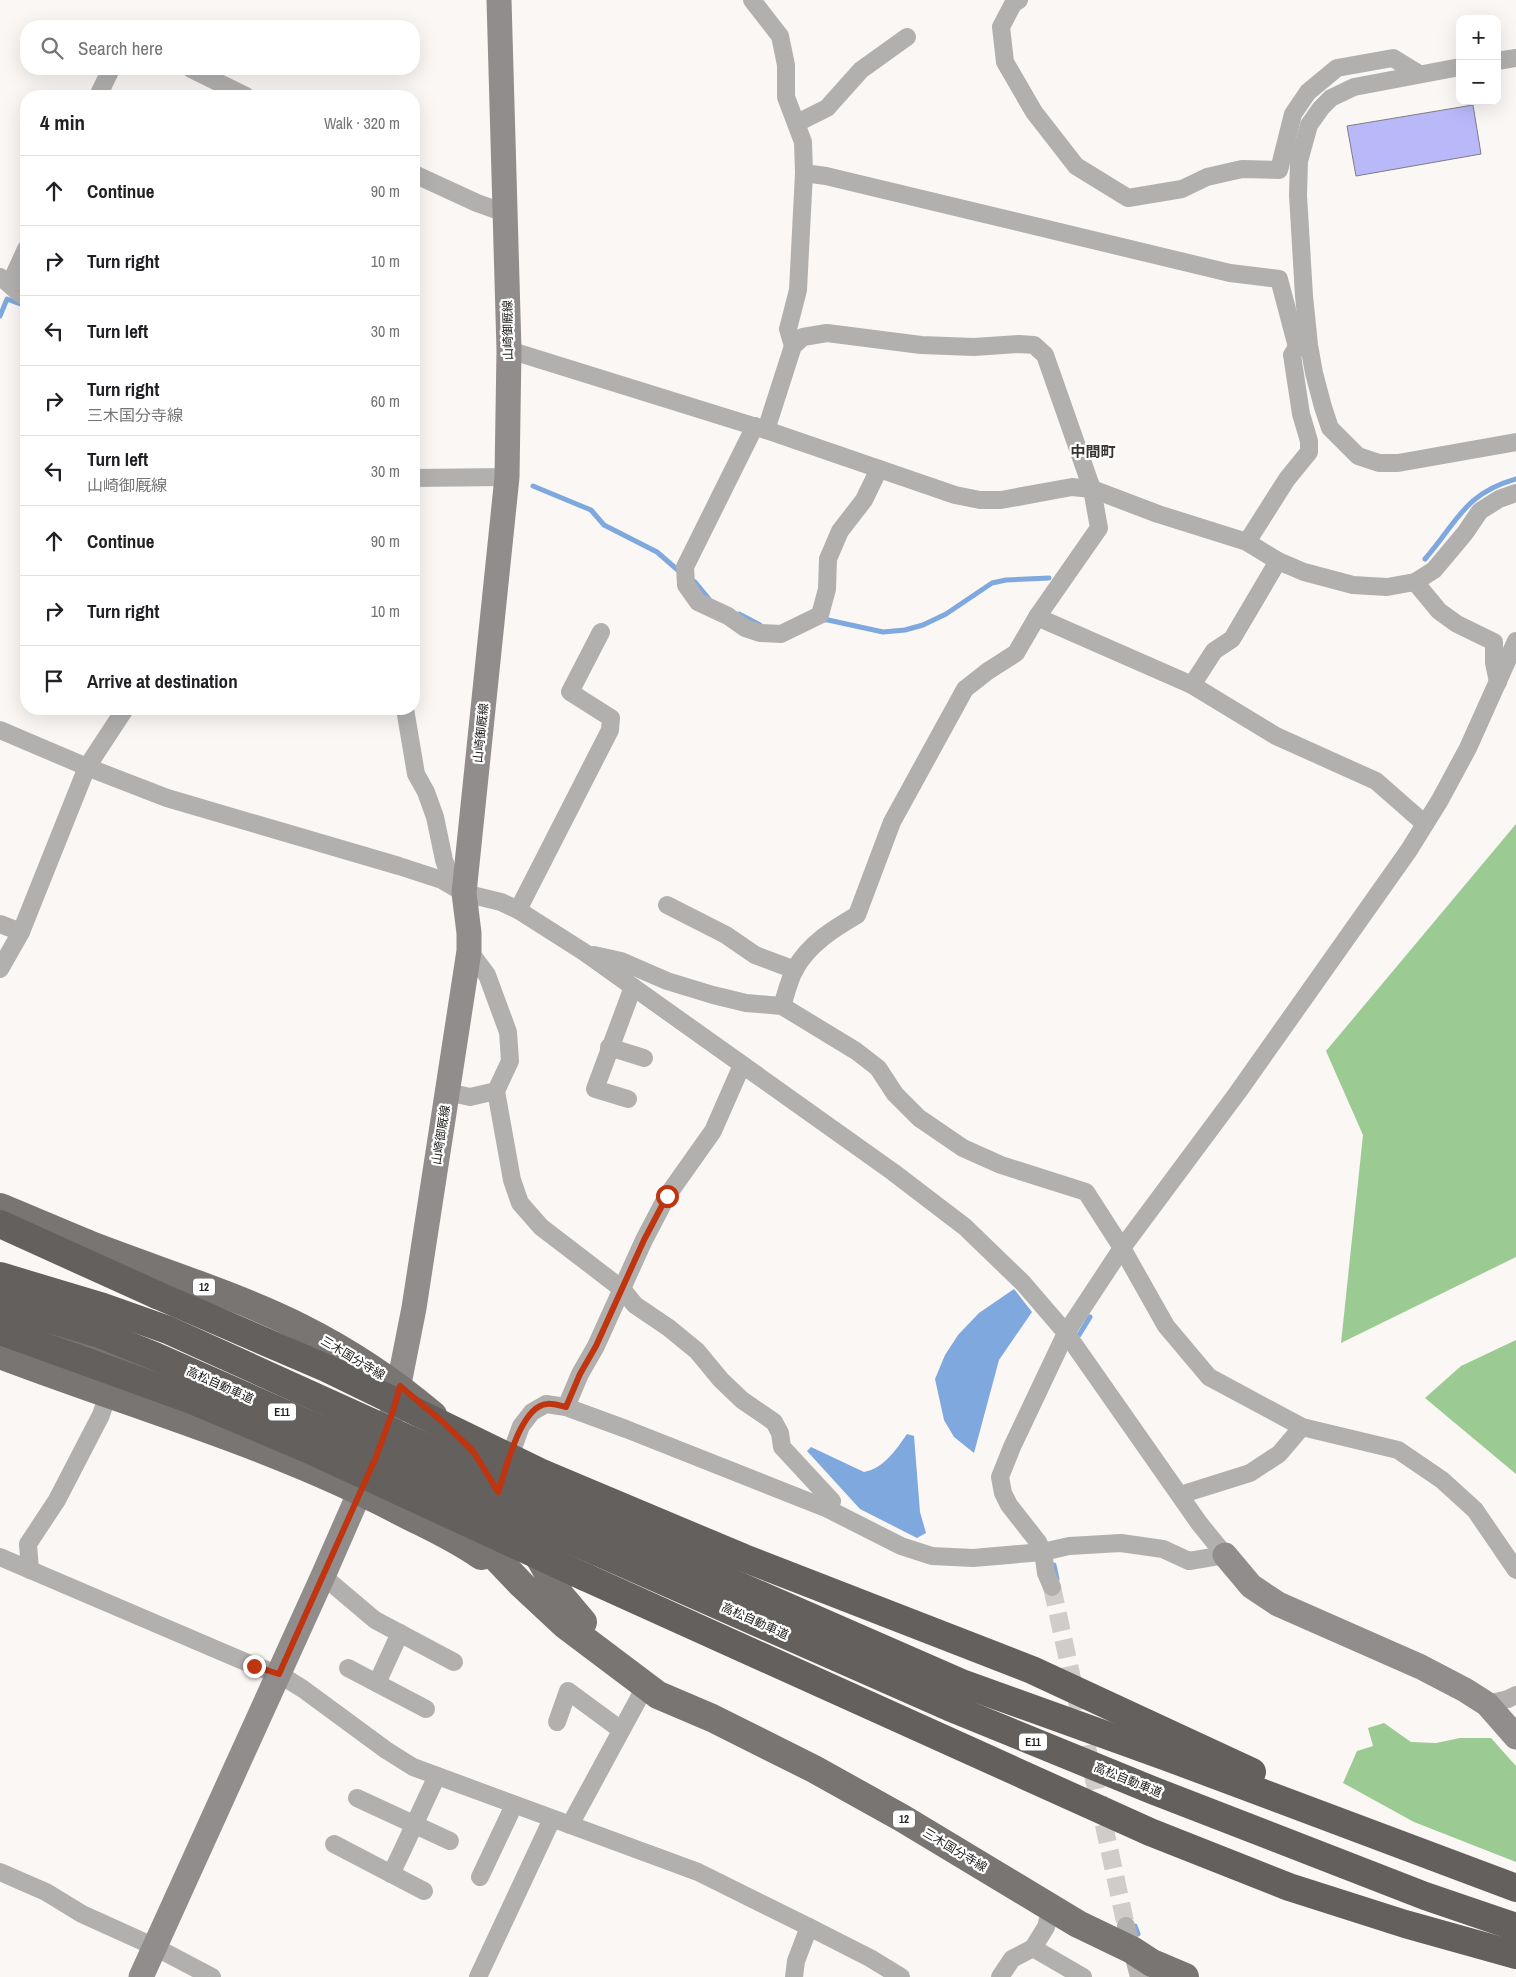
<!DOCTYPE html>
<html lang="en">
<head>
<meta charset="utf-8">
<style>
  body { margin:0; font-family:"Archivo Narrow","Noto Sans JP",sans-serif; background:#f2f2f2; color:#202124 }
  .controls { position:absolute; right:15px; top:15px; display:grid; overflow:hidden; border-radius:10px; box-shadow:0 5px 20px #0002 }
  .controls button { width:45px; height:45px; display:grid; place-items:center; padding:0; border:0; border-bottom:1px solid #e0e0e0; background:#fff; color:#202124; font:25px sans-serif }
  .stop { position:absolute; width:15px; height:15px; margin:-11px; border:4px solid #be3510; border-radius:50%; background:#fff }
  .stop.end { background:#be3510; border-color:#fff; box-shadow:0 1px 5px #0008 }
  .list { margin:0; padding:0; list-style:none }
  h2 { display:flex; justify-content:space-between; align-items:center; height:65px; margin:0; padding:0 20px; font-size:21px }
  h2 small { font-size:16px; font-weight:400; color:#757577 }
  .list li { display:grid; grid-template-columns:32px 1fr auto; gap:15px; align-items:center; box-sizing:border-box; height:70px; padding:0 20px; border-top:1px solid #e0e0e0 }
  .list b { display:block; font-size:19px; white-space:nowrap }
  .list p { margin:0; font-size:16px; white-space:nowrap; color:#757577 }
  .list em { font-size:16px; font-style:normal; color:#757577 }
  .icon { flex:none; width:28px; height:28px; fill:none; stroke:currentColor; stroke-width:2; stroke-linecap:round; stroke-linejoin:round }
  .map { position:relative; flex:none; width:1516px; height:1977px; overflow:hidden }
  .search { position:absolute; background:#fff; box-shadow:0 5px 20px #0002; left:20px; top:20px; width:400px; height:55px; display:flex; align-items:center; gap:12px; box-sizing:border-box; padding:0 18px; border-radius:20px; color:#757577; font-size:19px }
  .panel { position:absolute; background:#fff; box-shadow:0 5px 20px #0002; left:20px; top:90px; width:400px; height:625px; border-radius:20px }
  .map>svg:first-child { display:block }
</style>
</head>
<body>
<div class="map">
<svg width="1516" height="1977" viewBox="0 0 1516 1977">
  <rect width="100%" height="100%" fill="#faf7f4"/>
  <g fill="#9bcb93">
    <path d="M 1516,824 L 1516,1257 L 1341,1343 L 1363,1135 L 1326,1051 Z"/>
    <path d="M 1516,1340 L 1516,1474 L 1425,1398 L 1461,1366 Z"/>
    <path d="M 1384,1723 L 1411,1742 L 1436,1743 L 1460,1738 L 1491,1738 L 1516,1766 L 1516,1862 L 1414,1822 L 1343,1783 L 1357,1751 L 1373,1746 L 1368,1728 Z"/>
  </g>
  <g fill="#7ea8de">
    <path d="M 1014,1289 L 1032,1312 L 999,1360 L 974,1453 L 954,1437 L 944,1420 L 935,1379 L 945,1355 L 958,1335 L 979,1313 Z"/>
    <path d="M 907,1434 L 914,1436 L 920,1512 L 926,1533 L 917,1538 L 860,1509 L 807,1451 L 811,1447 L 864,1472 C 884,1468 896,1450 907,1434 Z"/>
  </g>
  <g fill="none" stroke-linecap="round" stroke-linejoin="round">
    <g stroke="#7ea8de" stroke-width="5">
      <path d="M 0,316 L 7,299 L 23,305"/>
      <path d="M 533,486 L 591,510 L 604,525 L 657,552 L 680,572"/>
      <path d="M 1425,559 C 1458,521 1464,494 1516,479"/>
      <path d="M 689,578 L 695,582 L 709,599"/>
      <path d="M 739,614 L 760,625"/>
      <path d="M 822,620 L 828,620 L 883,632 L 905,630 L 923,625 L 946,614 L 992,583 L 1006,580 L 1049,578"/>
      <path d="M 1079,1335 L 1090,1317"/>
      <path d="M 1054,1565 L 1057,1579"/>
      <path d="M 1135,1926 L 1138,1934"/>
    </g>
  </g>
  <path fill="#b9b9fa" stroke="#7d7d81" d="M 1473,105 L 1481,154 L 1356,176 L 1347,126 Z"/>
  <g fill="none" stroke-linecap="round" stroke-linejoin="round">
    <path stroke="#cfccc9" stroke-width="18" stroke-dasharray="18 9" stroke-linecap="butt" d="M 1052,1587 L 1126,1926"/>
    <g stroke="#b2b0af" stroke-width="18">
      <path d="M 752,0 L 780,36 L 786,65 L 786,97 L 803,142 L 804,173 L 798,290 L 788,329 L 793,346"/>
      <path d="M 1019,0 L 1013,4 L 1001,27 L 1005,62 L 1034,112 L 1076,166 L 1128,198 L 1182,189 L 1207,177 L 1242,169 L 1279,170 L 1293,114 L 1308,92 L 1337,68 L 1393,58 L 1419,74"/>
      <path d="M 1497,61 L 1516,58"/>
      <path d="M 1460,67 L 1354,87 L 1331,98 L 1321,108 L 1309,125 L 1299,161 L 1298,195 L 1304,296 L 1309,345 L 1314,373 L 1323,407 L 1330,428 L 1358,456 L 1379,463 L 1398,463 L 1516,442"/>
      <path d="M 191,69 L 246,96"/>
      <path d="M 98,96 L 111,69"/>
      <path d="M 797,123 L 827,108 L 861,70 L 907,37"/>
      <path d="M 804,173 L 826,176 L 1230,273 L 1279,279 L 1297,347"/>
      <path d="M 414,174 L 477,203 L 505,213"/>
      <path d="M 0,277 C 10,283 16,293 26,297"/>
      <path d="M 10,284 L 26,249"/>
      <path d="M 509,350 L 766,430 L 955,495 L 980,500 L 1001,500 L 1072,487 L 1092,489 L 1158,514 L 1247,542 L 1278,561 L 1304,572 L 1353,585 L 1387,587 L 1415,582 L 1434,570 L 1465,533 L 1480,511 L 1499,499 L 1516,493"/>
      <path d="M 755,426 L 685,567 L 686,585 L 698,602 L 728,616 L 745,628 L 760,633 L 781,634 L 820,615 L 827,589 L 828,559 L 840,531 L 864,500 L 879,469"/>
      <path d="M 766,430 L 793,346 L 803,337 L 827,333 L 921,345 L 974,347 L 1019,344 L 1034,345 L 1045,355 L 1092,489 L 1099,528 L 1037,617 L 1016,653 L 988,671 L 965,689 L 892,822 L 857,915 C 833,929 809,944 795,969 C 789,980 786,994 782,1006"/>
      <path d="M 414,478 L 507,477"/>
      <path d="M 1247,542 L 1287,479 L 1309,452 L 1309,441 L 1301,414 L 1292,355 L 1297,347 L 1308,345"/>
      <path d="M 1415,582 L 1439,611 L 1457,624 L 1494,642 L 1494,663 L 1498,682"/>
      <path d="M 1037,617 L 1192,685 L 1276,736 L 1376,781 L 1425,824"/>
      <path d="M 1192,685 L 1214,651 L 1232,639 L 1278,561"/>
      <path d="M 405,709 L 416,774 L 426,792 L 435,817 L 444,860 L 453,886"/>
      <path d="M 0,730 L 87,767 L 167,798 L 399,866 L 442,880 L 464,893 L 501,902 L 518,910 L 584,952 L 893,1172 L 965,1227 L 1023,1283 L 1066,1333 L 1199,1523 L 1225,1555"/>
      <path d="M 667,905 L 726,935 L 755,955 L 795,970"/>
      <path d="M 518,910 L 610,730 L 611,718 L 570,692 L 601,632"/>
      <path d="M 0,924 L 21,932"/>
      <path d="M 594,955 L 621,961 L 667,981 L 713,995 L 746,1003 L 782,1006 L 856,1051 L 878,1068 L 895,1094 L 919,1118 L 963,1148 L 1001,1165 L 1086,1192 L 1122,1248 L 1166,1326 L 1209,1377 L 1302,1427 L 1398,1450 L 1442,1480 L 1475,1510 L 1516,1570"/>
      <path d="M 0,969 L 21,932 L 87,767 L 125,709"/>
      <path d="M 609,1047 L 644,1058"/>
      <path d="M 496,1091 L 512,1180 L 520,1203 L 541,1227 L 622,1289 L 635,1305 L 669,1328 L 697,1351 L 721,1380 L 742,1400 L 774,1422 L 780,1433 L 782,1447 L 832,1501 L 828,1509"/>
      <path d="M 447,1092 L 470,1097 L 496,1091 L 510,1061 L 508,1032 L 487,975 L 469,951"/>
      <path d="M 628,1099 L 595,1089 L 633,987"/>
      <path d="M 566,1407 L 580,1374 L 596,1346 L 644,1240 L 667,1196 L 713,1131 L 742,1065"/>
      <path d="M 507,1465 L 521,1426 L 532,1412 L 546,1404 L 566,1407 L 626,1429 L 828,1509 L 901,1546 L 932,1556 L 973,1558 L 1043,1552 L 1069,1546 L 1121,1543 L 1163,1549 L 1189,1561 L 1225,1555"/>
      <path d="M 1180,1495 L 1250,1473 L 1279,1454 L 1302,1427"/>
      <path d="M 0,1557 L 255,1666 L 279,1674 L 303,1689 L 386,1750 L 413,1767 L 698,1872 L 809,1927 L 870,1958 L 901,1977"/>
      <path d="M 30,1570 L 28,1544 L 57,1500 L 101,1415 L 108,1394"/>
      <path d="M 323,1576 L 375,1620 L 454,1662"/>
      <path d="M 1052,1587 L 1046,1573 L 1043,1552 L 1038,1542 L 1009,1505 L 1003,1493 L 1000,1477 L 1012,1447 L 1066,1333 L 1122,1248 L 1238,1092 L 1409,850 L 1440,800 L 1468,748 L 1516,641"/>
      <path d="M 348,1668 L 426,1709"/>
      <path d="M 377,1683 L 400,1633"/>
      <path d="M 1487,1704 L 1508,1699 L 1516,1695"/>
      <path d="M 557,1722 L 568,1691 L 621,1730"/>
      <path d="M 357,1798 L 450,1841"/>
      <path d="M 570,1825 L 646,1685"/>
      <path d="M 334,1844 L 424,1891"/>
      <path d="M 0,1872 L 46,1892 L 82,1914 L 155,1947 L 212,1977"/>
      <path d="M 391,1874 C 407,1842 421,1809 437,1776"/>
      <path d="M 480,1877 L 514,1805"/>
      <path d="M 1126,1926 L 1139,1977"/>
      <path d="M 1033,1948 L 1046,1927 L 1051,1908"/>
      <path d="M 478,1977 L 552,1819"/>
      <path d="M 794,1977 L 796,1961 L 809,1927"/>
      <path d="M 1000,1977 L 1012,1959 L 1033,1948 L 1083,1977"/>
    </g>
    <g stroke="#908d8c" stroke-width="25">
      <path d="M 1225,1555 L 1251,1586 L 1278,1604 L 1421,1667 L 1465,1690 L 1487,1704 L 1516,1737"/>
      <path d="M 141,1977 L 323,1576 L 375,1457 L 394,1409 L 414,1308 L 469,951 L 469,933 L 464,893 L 507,477 L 509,350 L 499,0"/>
    </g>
    <g stroke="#787573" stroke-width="28">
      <path d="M 0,1207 C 30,1219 61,1233 91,1245 C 161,1272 233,1294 300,1327 C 348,1351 392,1380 433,1415"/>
      <path d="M 34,1326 L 181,1382"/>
      <path d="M 0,1355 C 134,1406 274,1445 401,1512 C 428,1526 456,1538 481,1556"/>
      <path d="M 459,1519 L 521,1584 L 565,1625 L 658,1695 L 712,1718 L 814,1769 L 902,1818 L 1078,1924 L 1132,1950 L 1152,1963 L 1185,1977"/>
      <path d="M 531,1543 L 561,1596 L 583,1622"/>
    </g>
    <g stroke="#63605e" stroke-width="28">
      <path d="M 0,1224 L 157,1295"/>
      <path d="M 0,1331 L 87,1362"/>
      <path d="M 544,1474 L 744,1558 L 1032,1670 L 1252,1772"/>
      <path d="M 556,1506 L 964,1684 L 1167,1757 L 1516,1888"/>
      <path d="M 559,1535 L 949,1707 L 1152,1790 L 1425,1896 L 1516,1927"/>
      <path d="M 585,1577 L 1150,1832 L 1289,1887 L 1405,1924 L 1516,1955"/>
    </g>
    <g stroke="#63605e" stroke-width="28">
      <path d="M 0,1276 L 103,1307 L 168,1330 L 556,1506"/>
      <path d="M 157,1295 L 326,1368 L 544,1474"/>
      <path d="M 0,1304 L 100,1334 L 157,1357 L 559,1535"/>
      <path d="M 87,1362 L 192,1400 L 308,1449 L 585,1577"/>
    </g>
  </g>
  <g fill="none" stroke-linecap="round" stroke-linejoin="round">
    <path stroke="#be3510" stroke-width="6" d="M 254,1666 L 279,1674 L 376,1457 L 394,1408 L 400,1386 L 445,1424 L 473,1451 L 498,1492 C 506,1470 520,1406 547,1404 C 553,1403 561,1406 566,1407 L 580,1374 L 596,1346 L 644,1240 L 667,1196"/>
  </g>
  <g text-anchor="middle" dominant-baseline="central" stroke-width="4.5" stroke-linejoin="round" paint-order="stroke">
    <g fill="#fff" stroke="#646362" stroke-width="1">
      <rect x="193" y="1278.5" width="22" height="17" rx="4"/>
      <rect x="268" y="1403.5" width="28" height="17" rx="4"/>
      <rect x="1019" y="1733.5" width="28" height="17" rx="4"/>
      <rect x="893" y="1810.5" width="22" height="17" rx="4"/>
    </g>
    <g font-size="11" font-weight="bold" fill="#21201f">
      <text x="204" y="1287">12</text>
      <text x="282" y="1412">E11</text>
      <text x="1033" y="1742">E11</text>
      <text x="904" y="1819">12</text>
    </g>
    <g font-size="12" fill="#21201f" stroke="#fff">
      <text transform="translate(508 330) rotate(-91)">山崎御厩線</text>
      <text transform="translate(481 733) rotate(-84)">山崎御厩線</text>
      <text transform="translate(441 1135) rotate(-81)">山崎御厩線</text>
      <text transform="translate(353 1358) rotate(31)">三木国分寺線</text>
      <text transform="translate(220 1385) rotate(24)">高松自動車道</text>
      <text transform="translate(755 1621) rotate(24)">高松自動車道</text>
      <text transform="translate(1128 1780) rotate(22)">高松自動車道</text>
      <text transform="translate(955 1850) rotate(31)">三木国分寺線</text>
    </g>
    <g font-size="15" font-weight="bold" fill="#383533" stroke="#fff">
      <text x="1093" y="451">中間町</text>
    </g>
  </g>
</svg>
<div class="controls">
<button>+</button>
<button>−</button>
</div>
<div class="stop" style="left:667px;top:1196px"></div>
<div class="stop end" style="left:254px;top:1666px"></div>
<div class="search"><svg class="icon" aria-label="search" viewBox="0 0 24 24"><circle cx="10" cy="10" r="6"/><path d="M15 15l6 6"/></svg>Search here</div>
<section class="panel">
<h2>4 min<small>Walk · 320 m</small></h2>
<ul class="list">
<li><svg class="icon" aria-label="ahead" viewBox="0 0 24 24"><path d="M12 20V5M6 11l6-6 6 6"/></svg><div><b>Continue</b></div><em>90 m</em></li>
<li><svg class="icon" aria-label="right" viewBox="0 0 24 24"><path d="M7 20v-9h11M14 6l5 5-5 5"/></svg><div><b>Turn right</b></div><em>10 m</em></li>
<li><svg class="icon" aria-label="left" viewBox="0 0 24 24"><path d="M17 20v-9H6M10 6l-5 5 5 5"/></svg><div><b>Turn left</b></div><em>30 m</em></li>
<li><svg class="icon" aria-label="right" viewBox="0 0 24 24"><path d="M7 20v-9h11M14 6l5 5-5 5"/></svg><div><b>Turn right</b><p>三木国分寺線</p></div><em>60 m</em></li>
<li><svg class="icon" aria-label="left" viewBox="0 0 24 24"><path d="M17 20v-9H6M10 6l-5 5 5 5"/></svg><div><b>Turn left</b><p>山崎御厩線</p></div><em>30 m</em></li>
<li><svg class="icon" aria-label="ahead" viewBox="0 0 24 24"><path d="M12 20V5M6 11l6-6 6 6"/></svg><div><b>Continue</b></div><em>90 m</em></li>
<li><svg class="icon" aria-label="right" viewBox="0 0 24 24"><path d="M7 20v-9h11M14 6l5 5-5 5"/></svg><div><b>Turn right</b></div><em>10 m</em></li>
<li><svg class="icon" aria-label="arrive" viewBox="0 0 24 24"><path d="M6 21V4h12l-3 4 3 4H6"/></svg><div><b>Arrive at destination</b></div></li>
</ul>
</section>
</div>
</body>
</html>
